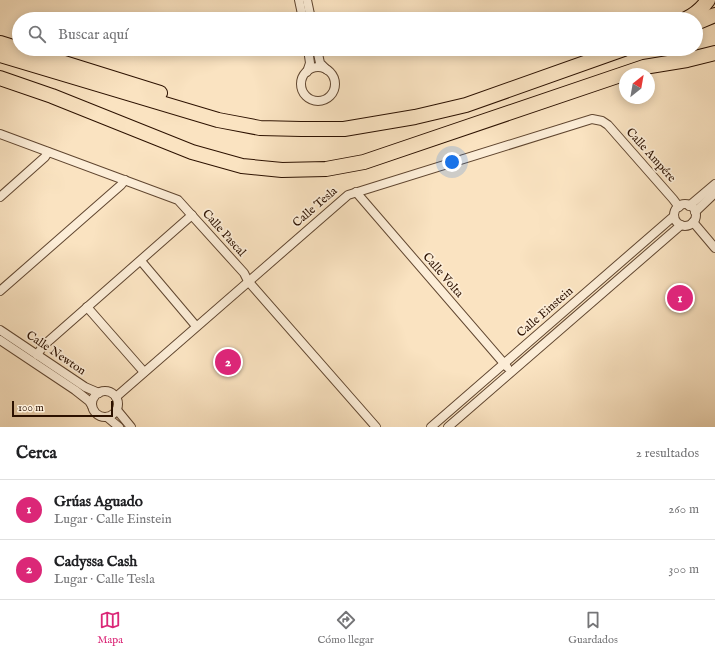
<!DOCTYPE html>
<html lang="es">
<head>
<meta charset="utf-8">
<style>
  body { margin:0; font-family:"IM FELL English",serif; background:#f6f6f6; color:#202124 }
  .compass { position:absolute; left:619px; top:68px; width:36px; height:36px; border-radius:50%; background:#fff; box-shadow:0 2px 10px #0003; rotate:31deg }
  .scale { position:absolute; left:12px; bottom:10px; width:101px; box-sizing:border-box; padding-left:4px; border:2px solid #2c1100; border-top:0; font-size:11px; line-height:14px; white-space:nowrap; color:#2c1100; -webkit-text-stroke:3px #fcedd7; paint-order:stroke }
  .you { position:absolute; left:452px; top:162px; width:14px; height:14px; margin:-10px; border:3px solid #fff; border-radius:50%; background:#1a73e8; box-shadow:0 0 0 6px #1a73e833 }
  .badge { display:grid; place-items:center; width:26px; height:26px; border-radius:50%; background:#db2777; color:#fff; font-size:13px; font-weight:700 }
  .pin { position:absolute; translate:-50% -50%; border:2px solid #fff; box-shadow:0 1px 4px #0006 }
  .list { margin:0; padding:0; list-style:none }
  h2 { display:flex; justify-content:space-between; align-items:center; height:52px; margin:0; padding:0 16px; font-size:17px }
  h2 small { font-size:13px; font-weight:400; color:#757577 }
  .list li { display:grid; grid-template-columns:26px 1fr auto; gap:12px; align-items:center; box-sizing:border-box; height:60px; padding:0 16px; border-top:1px solid #e0e0e0 }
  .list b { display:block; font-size:15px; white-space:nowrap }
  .list p { margin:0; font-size:13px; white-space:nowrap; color:#757577 }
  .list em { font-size:13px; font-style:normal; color:#757577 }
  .icon { flex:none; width:22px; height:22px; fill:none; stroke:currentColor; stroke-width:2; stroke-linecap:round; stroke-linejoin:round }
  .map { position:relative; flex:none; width:715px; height:427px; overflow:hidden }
  .search { position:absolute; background:#fff; box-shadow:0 2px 10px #0003; left:12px; right:12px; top:12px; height:44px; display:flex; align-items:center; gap:10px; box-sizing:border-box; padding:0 14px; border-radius:22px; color:#757577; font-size:15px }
  .sheet { height:172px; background:#fff }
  nav { display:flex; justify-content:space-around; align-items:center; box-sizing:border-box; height:56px; border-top:1px solid #e0e0e0; background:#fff; font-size:11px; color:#757577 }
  nav a { display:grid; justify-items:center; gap:2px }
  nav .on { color:#db2777 }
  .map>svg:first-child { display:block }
</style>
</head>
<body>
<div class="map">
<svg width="715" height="427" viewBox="0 0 715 427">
  <rect width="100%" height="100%" fill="#fae3c1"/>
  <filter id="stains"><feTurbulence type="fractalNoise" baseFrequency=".005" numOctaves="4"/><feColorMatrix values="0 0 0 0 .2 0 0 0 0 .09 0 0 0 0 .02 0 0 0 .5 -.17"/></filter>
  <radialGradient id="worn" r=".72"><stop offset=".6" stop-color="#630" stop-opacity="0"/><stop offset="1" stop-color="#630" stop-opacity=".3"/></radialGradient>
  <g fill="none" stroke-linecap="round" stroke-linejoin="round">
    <g stroke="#604630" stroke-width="10">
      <g id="minor">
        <path d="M 299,0 L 303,19"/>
        <path d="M 307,0 L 311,19"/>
        <path d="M 317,49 L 320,63 L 327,70"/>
        <circle cx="318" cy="84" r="17"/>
        <path d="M 307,72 L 310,63 L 308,49"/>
        <path d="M 0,134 L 178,200 L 244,273 L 248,281 L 376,427"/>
        <path d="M 356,192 L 507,367"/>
        <path d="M 0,197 L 45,157 L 48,152"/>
        <circle cx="685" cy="215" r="11"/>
        <path d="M 689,206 L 715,184"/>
        <path d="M 695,212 L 715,193"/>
        <path d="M 693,222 L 715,248"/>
        <path d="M 141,261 L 196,326"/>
        <path d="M 0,291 L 121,185 L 125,180"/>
        <path d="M 87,307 L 144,372"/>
        <path d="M 0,330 L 85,387 L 99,393"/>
        <path d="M 0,340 L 75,390 L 89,401 L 92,406"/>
        <path d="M 37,355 L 43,346 L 192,215"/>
        <circle cx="105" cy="404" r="13"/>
        <path d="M 116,397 L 348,195 L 592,119 L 602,121 L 608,125 L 673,199 L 679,207"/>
        <path d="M 117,410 L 131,427"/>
        <path d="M 107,417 L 119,427"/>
        <path d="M 431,427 L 674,216"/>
        <path d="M 448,427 L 681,225"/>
      </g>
    </g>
    <g stroke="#2c1100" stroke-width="16">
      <g id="motorway">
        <path d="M 686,19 C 696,14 702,9 708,0"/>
        <path d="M 696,23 L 715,15"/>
        <path d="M 0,43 L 160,93"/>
        <path d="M 0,55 L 218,120 L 260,128 L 301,129 L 344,129 L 415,117 L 466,105 L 624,49"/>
        <path d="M 0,78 L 52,96 L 192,152 L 242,166 L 282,170 L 326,169 L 364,162 L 644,67 L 687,60 L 715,53"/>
      </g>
    </g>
    <use href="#minor" stroke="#fcedd7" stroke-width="8"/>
    <use href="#motorway" stroke="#fae3c1" stroke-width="14"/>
  </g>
  <g text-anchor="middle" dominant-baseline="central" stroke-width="3.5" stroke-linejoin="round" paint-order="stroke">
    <g font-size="12" fill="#2c1100" stroke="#fcedd7">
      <text transform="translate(651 155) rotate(48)">Calle Ampére</text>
      <text transform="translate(315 207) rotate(-41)">Calle Tesla</text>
      <text transform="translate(224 233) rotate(48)">Calle Pascal</text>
      <text transform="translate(443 275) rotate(49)">Calle Volta</text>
      <text transform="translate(545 312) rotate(-41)">Calle Einstein</text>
      <text transform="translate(56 353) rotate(34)">Calle Newton</text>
    </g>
  </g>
  <rect width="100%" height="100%" filter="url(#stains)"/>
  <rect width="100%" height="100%" fill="url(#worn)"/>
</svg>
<svg class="compass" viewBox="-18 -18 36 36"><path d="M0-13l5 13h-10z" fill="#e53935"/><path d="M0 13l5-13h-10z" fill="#757577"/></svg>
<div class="scale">100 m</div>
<div class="you"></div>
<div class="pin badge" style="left:680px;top:298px">1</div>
<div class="pin badge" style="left:228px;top:362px">2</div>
<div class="search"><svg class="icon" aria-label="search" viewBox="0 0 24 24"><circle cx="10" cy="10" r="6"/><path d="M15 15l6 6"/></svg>Buscar aquí</div>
</div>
<section class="sheet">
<h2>Cerca<small>2 resultados</small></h2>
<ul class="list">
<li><span class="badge">1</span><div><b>Grúas Aguado</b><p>Lugar · Calle Einstein</p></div><em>260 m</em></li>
<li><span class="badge">2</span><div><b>Cadyssa Cash</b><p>Lugar · Calle Tesla</p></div><em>300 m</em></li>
</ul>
</section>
<nav>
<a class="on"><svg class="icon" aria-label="map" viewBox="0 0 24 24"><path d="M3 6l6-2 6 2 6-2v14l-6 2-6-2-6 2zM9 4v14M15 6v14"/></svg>Mapa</a>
<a><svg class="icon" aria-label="directions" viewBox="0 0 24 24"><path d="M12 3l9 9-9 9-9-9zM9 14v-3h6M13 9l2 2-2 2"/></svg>Cómo llegar</a>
<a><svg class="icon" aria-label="saved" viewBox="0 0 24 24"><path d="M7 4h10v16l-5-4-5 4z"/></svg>Guardados</a>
</nav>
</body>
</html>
